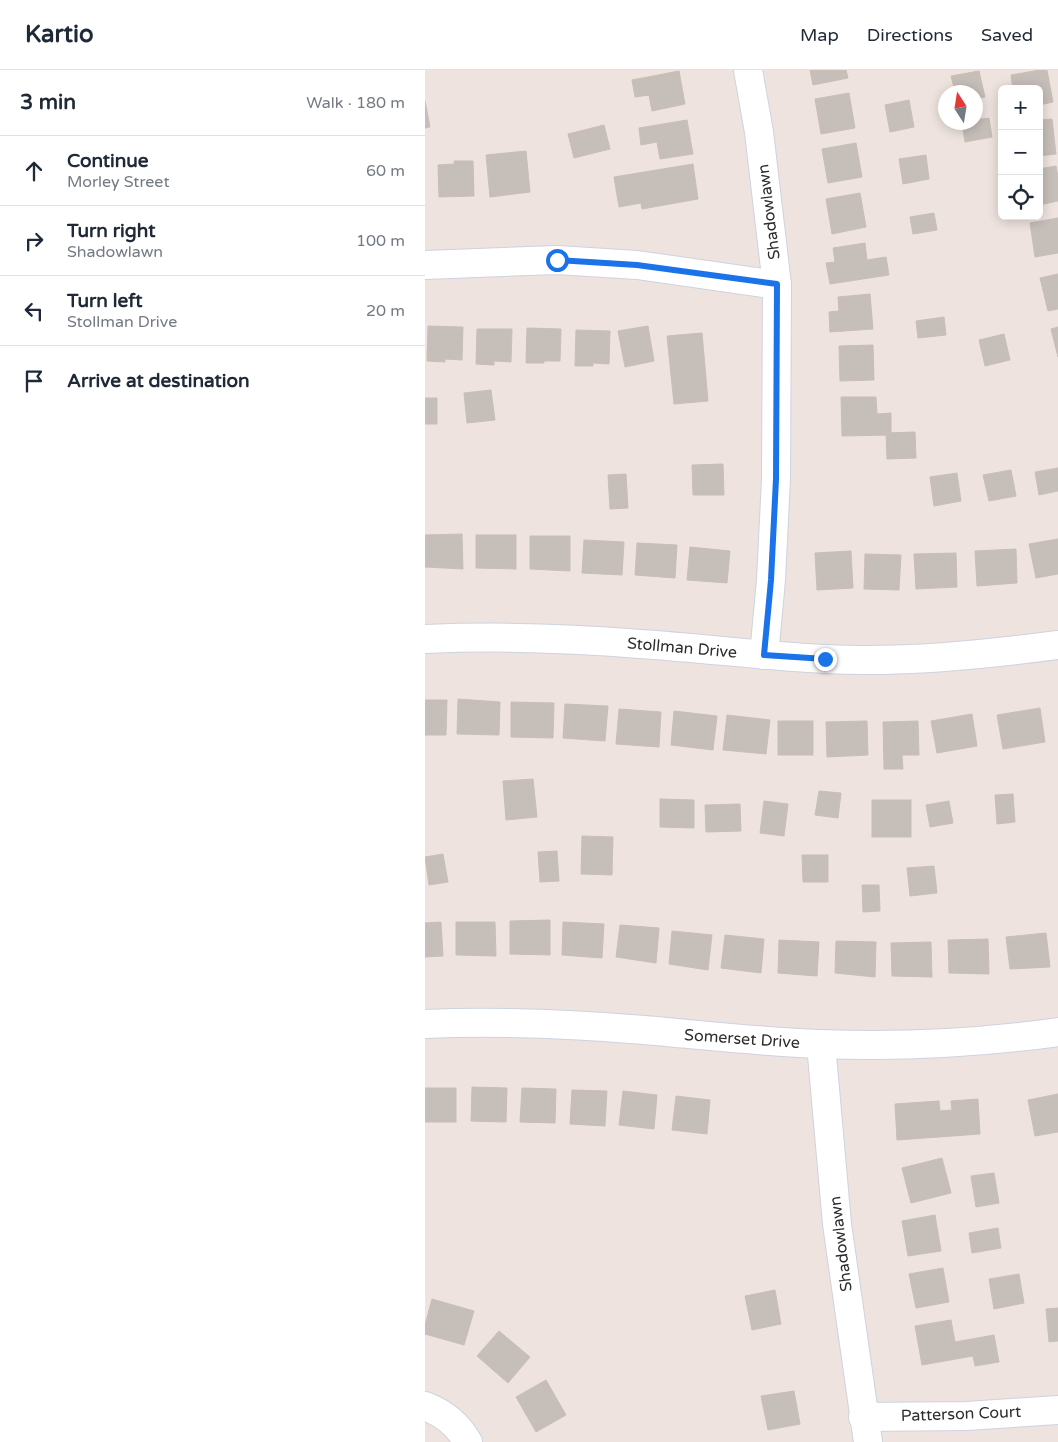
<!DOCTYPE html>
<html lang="en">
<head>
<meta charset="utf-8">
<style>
  body { margin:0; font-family:"Varela Round",sans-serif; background:#f6f6f7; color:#1f2937 }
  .controls { position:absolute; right:15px; top:15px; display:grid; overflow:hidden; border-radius:8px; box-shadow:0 2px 12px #0003 }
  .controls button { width:45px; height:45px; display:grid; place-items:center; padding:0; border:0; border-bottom:1px solid #e0e1e3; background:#fff; color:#1f2937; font:25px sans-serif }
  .compass { position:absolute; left:513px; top:15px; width:45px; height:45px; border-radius:50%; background:#fff; box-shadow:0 2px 12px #0003; rotate:348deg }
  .stop { position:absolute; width:15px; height:15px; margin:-11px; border:4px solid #1a73e8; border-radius:50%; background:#fff }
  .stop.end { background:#1a73e8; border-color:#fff; box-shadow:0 1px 5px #0008 }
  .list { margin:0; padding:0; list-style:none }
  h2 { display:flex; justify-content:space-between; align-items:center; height:65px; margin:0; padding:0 20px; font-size:21px }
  h2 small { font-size:16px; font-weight:400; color:#747a83 }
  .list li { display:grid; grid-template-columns:32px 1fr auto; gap:15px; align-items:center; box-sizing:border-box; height:70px; padding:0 20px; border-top:1px solid #e0e1e3 }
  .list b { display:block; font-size:19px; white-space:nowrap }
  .list p { margin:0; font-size:16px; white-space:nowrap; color:#747a83 }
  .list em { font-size:16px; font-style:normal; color:#747a83 }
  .icon { flex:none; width:28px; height:28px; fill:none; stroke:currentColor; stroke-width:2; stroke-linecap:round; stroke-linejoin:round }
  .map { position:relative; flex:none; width:633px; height:1372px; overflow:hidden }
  header { display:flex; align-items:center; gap:30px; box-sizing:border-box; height:70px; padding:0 25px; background:#fff; border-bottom:1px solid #e0e1e3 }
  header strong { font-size:24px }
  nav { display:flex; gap:28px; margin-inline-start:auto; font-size:18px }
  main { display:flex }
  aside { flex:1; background:#fff }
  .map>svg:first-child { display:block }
</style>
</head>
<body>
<header>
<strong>Kartio</strong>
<nav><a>Map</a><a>Directions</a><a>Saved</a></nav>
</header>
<main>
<aside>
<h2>3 min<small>Walk · 180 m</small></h2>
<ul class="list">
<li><svg class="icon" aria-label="ahead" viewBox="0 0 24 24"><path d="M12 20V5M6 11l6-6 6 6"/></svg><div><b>Continue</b><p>Morley Street</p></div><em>60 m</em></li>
<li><svg class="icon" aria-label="right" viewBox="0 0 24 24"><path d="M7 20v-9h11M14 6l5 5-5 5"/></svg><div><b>Turn right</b><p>Shadowlawn</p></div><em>100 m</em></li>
<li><svg class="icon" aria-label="left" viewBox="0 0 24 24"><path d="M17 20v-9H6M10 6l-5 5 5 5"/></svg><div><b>Turn left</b><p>Stollman Drive</p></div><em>20 m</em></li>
<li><svg class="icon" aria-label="arrive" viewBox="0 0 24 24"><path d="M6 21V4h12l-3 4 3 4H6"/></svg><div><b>Arrive at destination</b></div></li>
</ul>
</aside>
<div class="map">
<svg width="633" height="1372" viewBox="0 0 633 1372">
  <rect width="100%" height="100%" fill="#eee3de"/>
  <g fill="#c6beb9" stroke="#cabeb7">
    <path d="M 385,0 L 421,0 L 423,8 L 388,15 Z"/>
    <path d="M 615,0 L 622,0 L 628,32 L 614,35 L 614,19 L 588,19 L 586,5 Z"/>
    <path d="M 254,1 L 260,34 L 227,41 L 224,25 L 210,27 L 207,10 Z"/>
    <path d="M 554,1 L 560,27 L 550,29 L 550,22 L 530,22 L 526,6 Z"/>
    <path d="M 424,23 L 430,58 L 396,64 L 390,29 Z"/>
    <path d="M 484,30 L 489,57 L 465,62 L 460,35 Z"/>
    <path d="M 0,31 L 5,57 L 0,58 Z"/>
    <path d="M 564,48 L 567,67 L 540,72 L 537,53 L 550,52 L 550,50 Z"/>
    <path d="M 627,49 L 631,84 L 614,86 L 614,50 Z"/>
    <path d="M 262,50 L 268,84 L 235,89 L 232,72 L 216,75 L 214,58 Z"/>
    <path d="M 179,55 L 185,79 L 149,88 L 143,64 Z"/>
    <path d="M 431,73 L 437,107 L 403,113 L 397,79 Z"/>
    <path d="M 101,81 L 105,122 L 65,127 L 61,85 Z"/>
    <path d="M 501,85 L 504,109 L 478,114 L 474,89 Z"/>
    <path d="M 29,91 L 48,91 L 49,126 L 14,127 L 13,95 L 29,94 Z"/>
    <path d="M 268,94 L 273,129 L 217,139 L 216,133 L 194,137 L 189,107 Z"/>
    <path d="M 631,96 L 633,107 L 633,131 L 614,135 L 614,99 Z"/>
    <path d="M 435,123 L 441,157 L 407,164 L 401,129 Z"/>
    <path d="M 509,143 L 512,160 L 488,164 L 485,147 Z"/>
    <path d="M 633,148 L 633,183 L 610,187 L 605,153 Z"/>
    <path d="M 440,173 L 442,190 L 461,187 L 464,205 L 405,214 L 401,193 L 410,192 L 408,178 Z"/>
    <path d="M 633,204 L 633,239 L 623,241 L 615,208 Z"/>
    <path d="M 445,224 L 448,259 L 405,262 L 404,242 L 414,241 L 413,227 Z"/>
    <path d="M 519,247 L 521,265 L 493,268 L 491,251 Z"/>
    <path d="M 3,256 L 38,257 L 37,290 L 20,289 L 20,292 L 2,291 Z"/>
    <path d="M 223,256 L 229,291 L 200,297 L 193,261 Z"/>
    <path d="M 633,257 L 633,287 L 626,259 Z"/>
    <path d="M 102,258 L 136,259 L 135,291 L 119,291 L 119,293 L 101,293 Z"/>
    <path d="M 52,259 L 87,259 L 86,292 L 69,291 L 69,295 L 51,294 Z"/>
    <path d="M 151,260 L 185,261 L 184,294 L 168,293 L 168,296 L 150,296 Z"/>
    <path d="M 277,263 L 283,331 L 249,334 L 242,266 Z"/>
    <path d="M 579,264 L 585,290 L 560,296 L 554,270 Z"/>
    <path d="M 448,275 L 449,310 L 415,311 L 414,276 Z"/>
    <path d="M 66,320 L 70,350 L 42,353 L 39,323 Z"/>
    <path d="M 416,327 L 451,327 L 452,344 L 466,343 L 466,365 L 417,366 Z"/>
    <rect x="0" y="328" width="12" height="26"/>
    <path d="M 490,362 L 491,388 L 462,389 L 461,363 Z"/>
    <path d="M 298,394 L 299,425 L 268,425 L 267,395 Z"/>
    <path d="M 633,398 L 633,421 L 614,425 L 610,402 Z"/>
    <path d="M 586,400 L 591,426 L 564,431 L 558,405 Z"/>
    <path d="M 532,403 L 536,431 L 509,436 L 505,407 Z"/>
    <path d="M 201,404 L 203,438 L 185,439 L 183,405 Z"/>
    <path d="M 37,464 L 38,499 L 0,497 L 0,465 Z"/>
    <path d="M 51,465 L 91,465 L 91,499 L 51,498 Z"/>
    <path d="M 105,466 L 145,466 L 145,501 L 105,499 Z"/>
    <path d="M 633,469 L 633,504 L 611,508 L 604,474 Z"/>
    <path d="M 159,470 L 199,472 L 197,505 L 157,503 Z"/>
    <path d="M 212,473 L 252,475 L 250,508 L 210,505 Z"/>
    <path d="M 265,477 L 305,481 L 302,513 L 262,510 Z"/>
    <path d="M 591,479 L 592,513 L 552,516 L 550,481 Z"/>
    <path d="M 426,481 L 428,518 L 392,520 L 390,483 Z"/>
    <path d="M 531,483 L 532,517 L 491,519 L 489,484 Z"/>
    <path d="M 440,484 L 476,485 L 474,520 L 439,519 Z"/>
    <path d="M 33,629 L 75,632 L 74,665 L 32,664 Z"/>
    <path d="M 0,630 L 22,630 L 21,665 L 0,665 Z"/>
    <path d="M 86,632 L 129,633 L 128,668 L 86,667 Z"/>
    <path d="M 140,634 L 183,636 L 180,671 L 138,668 Z"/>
    <path d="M 615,638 L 620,672 L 578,679 L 572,645 Z"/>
    <path d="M 194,639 L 236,642 L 234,677 L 191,674 Z"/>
    <path d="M 249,641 L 292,646 L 288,680 L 246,675 Z"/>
    <path d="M 547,644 L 552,676 L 512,683 L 506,651 Z"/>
    <path d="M 302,645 L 345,650 L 341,684 L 298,680 Z"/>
    <rect x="353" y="651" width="35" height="34"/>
    <path d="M 442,651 L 443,685 L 402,687 L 401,652 Z"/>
    <path d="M 493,651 L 494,685 L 477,685 L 478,699 L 459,699 L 458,652 Z"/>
    <path d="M 108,709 L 112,747 L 81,750 L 78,711 Z"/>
    <path d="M 394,721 L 416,723 L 413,748 L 390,745 Z"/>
    <path d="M 588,724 L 590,752 L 572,754 L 570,725 Z"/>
    <path d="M 235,729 L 269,730 L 269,758 L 235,757 Z"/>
    <rect x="447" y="730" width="39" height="37"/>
    <path d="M 339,731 L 363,734 L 359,766 L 335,763 Z"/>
    <path d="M 524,731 L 528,753 L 505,757 L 501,735 Z"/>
    <path d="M 315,734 L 316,761 L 281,762 L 280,735 Z"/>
    <path d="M 157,766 L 188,767 L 187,805 L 156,804 Z"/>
    <path d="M 132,781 L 134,811 L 115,812 L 113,782 Z"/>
    <path d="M 18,784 L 23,812 L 4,815 L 0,787 Z"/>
    <path d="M 377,785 L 403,785 L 403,812 L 378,812 Z"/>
    <path d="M 509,796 L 512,823 L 485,826 L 482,798 Z"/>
    <path d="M 437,815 L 454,815 L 455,841 L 438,842 Z"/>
    <path d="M 125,850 L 125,885 L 85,884 L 85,851 Z"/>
    <path d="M 16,852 L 18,886 L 0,887 L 0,853 Z"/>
    <path d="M 31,852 L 70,852 L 71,886 L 31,885 Z"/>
    <path d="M 138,852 L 179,854 L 177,888 L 137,885 Z"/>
    <path d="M 195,855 L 234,858 L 231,893 L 191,887 Z"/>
    <path d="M 247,861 L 287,865 L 283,900 L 244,894 Z"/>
    <path d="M 621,863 L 625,897 L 585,899 L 581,867 Z"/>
    <path d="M 300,865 L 339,869 L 336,903 L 296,898 Z"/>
    <path d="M 563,869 L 564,904 L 524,903 L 523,870 Z"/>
    <path d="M 354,870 L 394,872 L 392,906 L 353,903 Z"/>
    <path d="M 411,871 L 451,872 L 450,907 L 410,903 Z"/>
    <path d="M 506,872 L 507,907 L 467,906 L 466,873 Z"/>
    <path d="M 47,1017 L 82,1018 L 81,1052 L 46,1051 Z"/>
    <rect x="0" y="1018" width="31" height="34"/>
    <path d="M 97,1018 L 131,1019 L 130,1053 L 95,1052 Z"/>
    <path d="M 147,1020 L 182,1021 L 180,1056 L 145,1054 Z"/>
    <path d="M 198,1021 L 232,1025 L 229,1059 L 194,1055 Z"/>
    <path d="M 633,1024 L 633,1062 L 610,1066 L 603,1030 Z"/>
    <path d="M 251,1026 L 285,1030 L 282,1064 L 247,1060 Z"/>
    <path d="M 553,1029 L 555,1064 L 472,1070 L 470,1034 L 514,1031 L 515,1041 L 527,1040 L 526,1031 Z"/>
    <path d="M 517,1088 L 526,1123 L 486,1133 L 477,1098 Z"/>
    <path d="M 569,1103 L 574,1133 L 551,1137 L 546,1106 Z"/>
    <path d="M 510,1145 L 516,1181 L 483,1186 L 477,1151 Z"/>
    <path d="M 573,1158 L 576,1178 L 547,1183 L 544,1163 Z"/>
    <path d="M 518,1198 L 524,1232 L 491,1238 L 484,1204 Z"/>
    <path d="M 594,1204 L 599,1233 L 569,1239 L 564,1209 Z"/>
    <path d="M 350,1220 L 356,1254 L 327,1260 L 320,1226 Z"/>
    <path d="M 7,1229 L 49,1241 L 39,1275 L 0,1264 L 0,1255 Z"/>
    <path d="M 633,1238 L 633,1271 L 624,1272 L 621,1239 Z"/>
    <path d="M 526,1250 L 530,1272 L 569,1265 L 574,1292 L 550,1296 L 548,1286 L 497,1295 L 490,1256 Z"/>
    <path d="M 74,1261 L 105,1287 L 83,1313 L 52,1286 Z"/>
    <path d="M 121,1310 L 141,1345 L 111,1362 L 91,1327 Z"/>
    <path d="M 369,1321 L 375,1354 L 343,1360 L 336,1326 Z"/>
  </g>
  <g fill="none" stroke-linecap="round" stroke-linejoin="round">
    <g stroke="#ccd4de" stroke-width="30">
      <g id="minor">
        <path d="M 323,0 L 334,62 L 352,215 L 351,409 L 346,510 L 339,585"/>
        <path d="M 0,195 L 132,190 L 212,195 L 352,215"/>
        <path d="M 0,569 C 71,566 144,568 215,574 C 277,578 338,586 400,589 C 478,593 556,585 633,575"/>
        <path d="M 0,954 C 73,951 146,954 219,960 C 278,965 336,972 396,974 C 475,977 555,973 633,962"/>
        <path d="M 396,974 L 412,1154 L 443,1372"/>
        <path d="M 0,1336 C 20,1344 32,1354 43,1372"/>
        <path d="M 438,1347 L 542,1346 L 633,1340"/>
      </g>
    </g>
    <use href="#minor" stroke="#fff" stroke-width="28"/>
  </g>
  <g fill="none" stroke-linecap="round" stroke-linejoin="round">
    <path stroke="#1a73e8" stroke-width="6" d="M 132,190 L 212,195 L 352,214 L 351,409 L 346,510 L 339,585 L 400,589"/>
  </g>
  <g text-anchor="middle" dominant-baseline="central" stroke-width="5" stroke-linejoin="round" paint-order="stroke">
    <g font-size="16" fill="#2c2c2c" stroke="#fff">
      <text transform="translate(344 142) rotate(-97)">Shadowlawn</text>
      <text transform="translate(257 578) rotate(5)">Stollman Drive</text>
      <text transform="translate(317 969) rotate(4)">Somerset Drive</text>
      <text transform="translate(416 1174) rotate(-97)">Shadowlawn</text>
      <text transform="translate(536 1344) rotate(-2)">Patterson Court</text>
    </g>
  </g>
</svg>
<div class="controls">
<button>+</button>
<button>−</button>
<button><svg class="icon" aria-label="locate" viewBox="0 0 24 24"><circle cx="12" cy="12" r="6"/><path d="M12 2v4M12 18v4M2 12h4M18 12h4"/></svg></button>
</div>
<svg class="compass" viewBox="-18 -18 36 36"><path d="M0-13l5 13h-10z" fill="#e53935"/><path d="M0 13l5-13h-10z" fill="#747a83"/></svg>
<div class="stop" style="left:132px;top:190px"></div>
<div class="stop end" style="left:400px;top:589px"></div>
</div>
</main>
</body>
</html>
